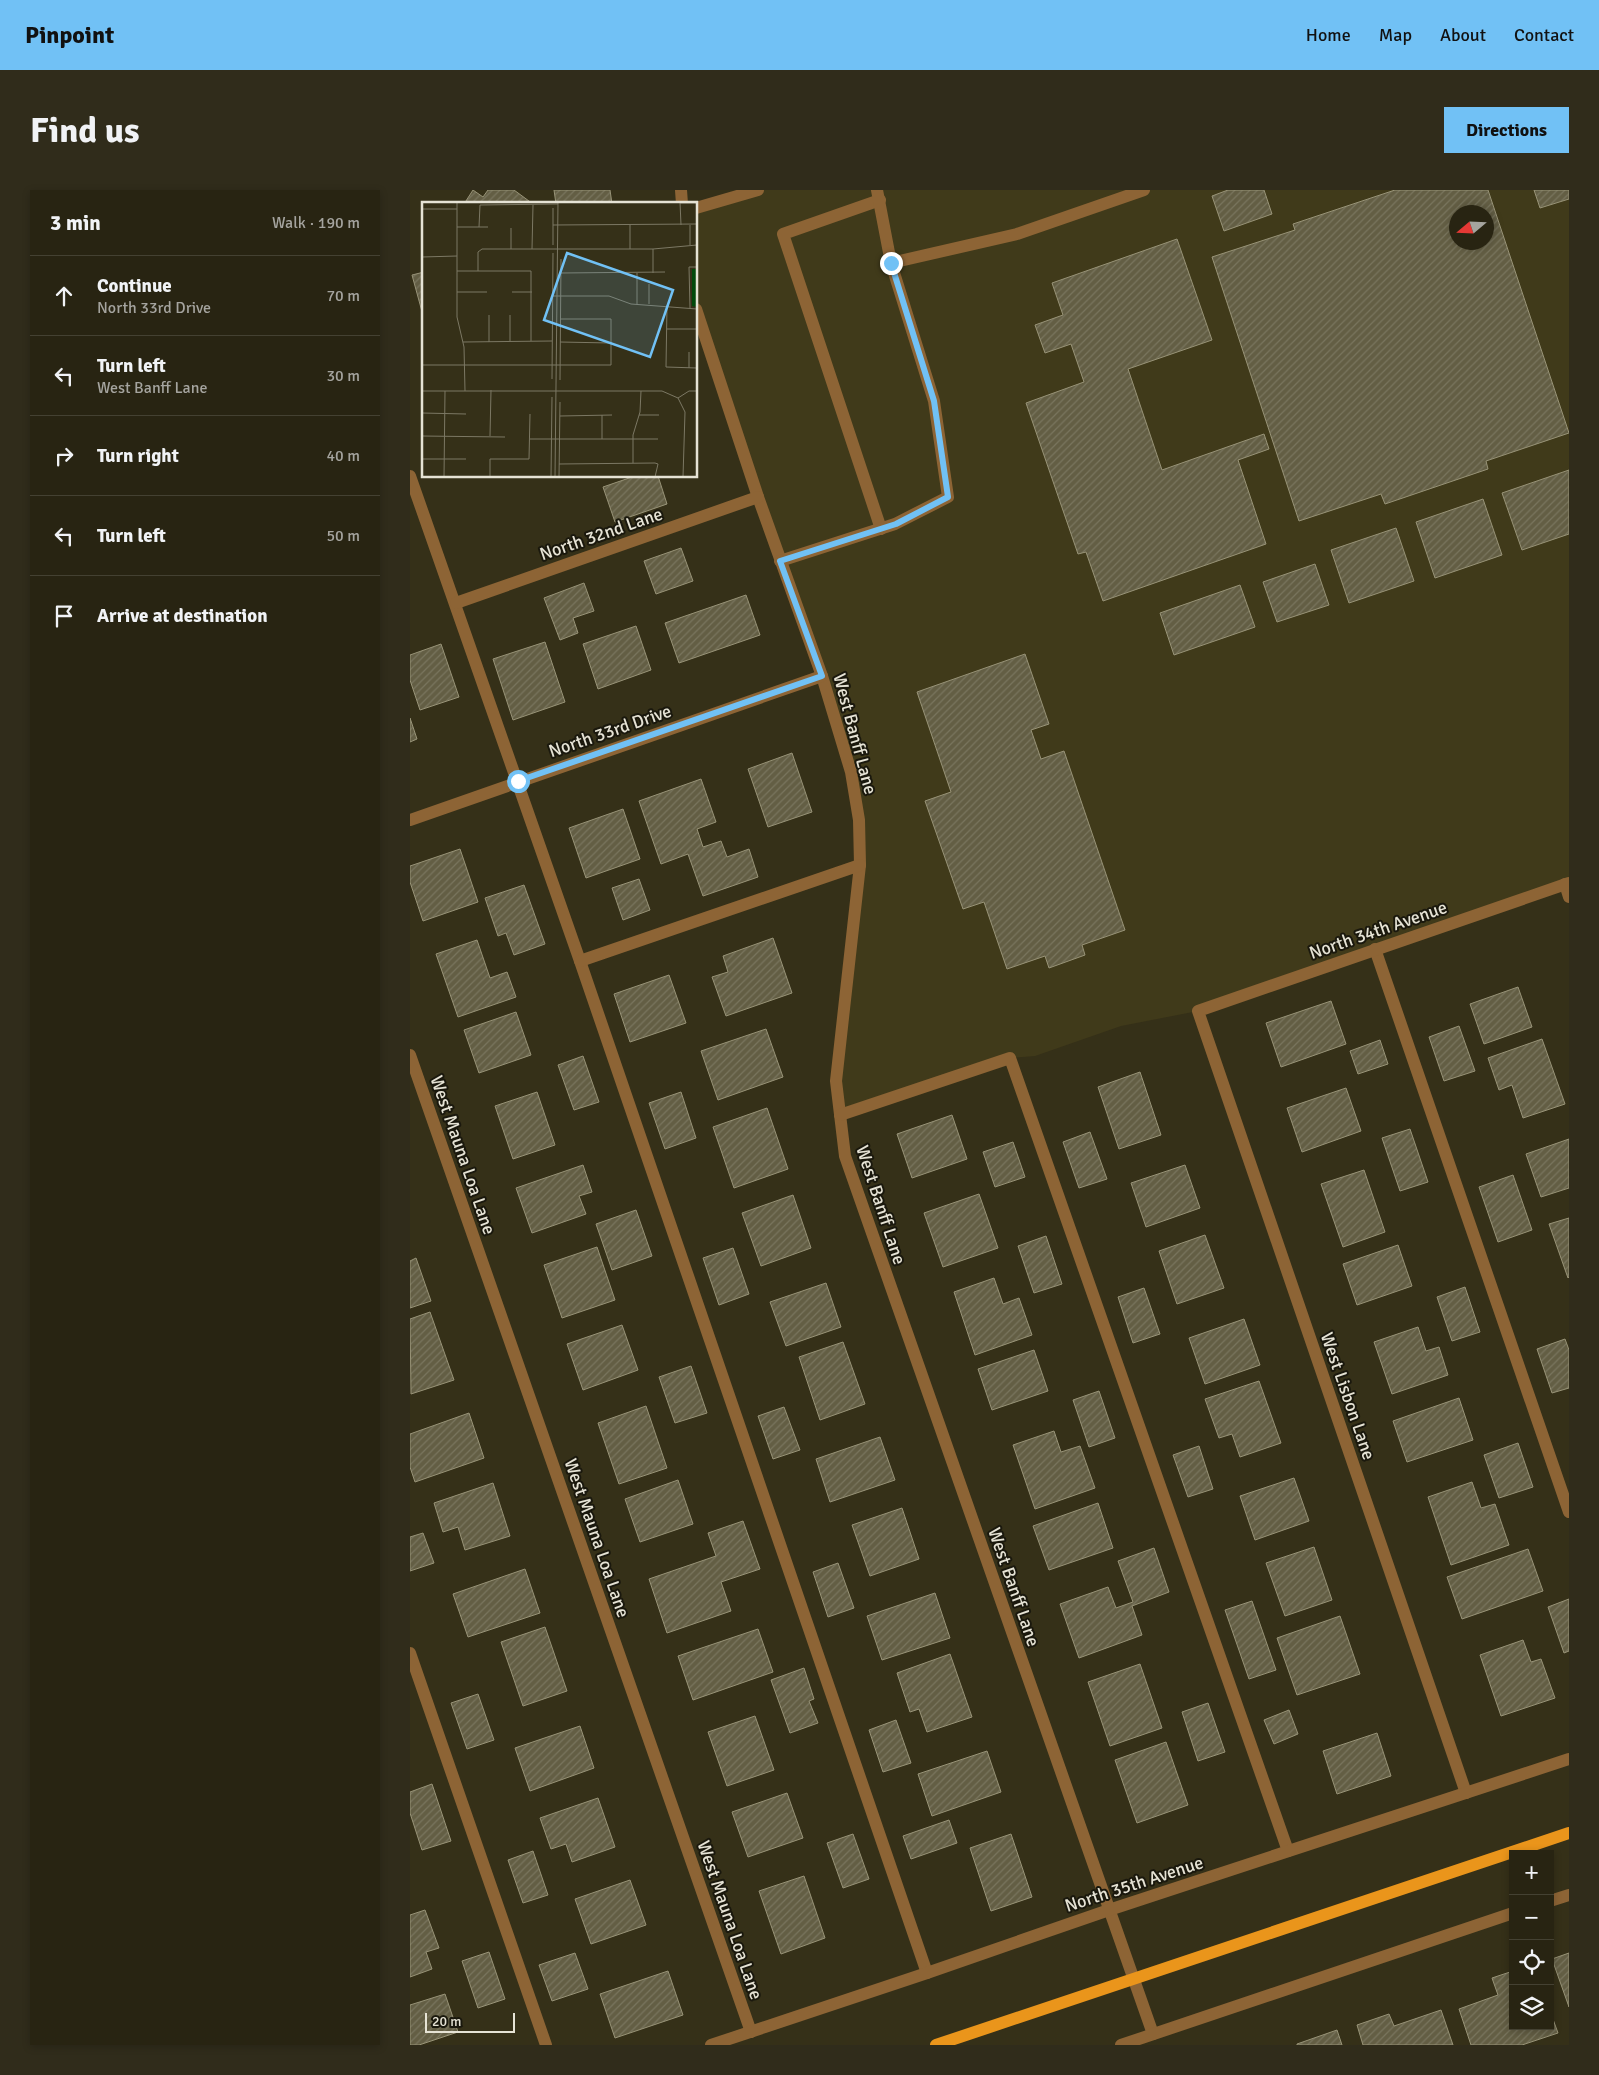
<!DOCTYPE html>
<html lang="en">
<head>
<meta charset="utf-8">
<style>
  body { margin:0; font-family:Signika,sans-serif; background:#302c1b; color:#f1f3f6 }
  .controls { position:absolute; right:15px; bottom:15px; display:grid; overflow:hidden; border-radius:0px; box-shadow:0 2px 8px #0003 }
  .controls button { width:45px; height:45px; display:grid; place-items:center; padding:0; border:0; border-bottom:1px solid #444132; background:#282412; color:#f1f3f6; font:25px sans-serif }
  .compass { position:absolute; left:1039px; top:15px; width:45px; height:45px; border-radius:50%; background:#282412; box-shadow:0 2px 8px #0003; rotate:251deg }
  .scale { position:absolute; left:15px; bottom:12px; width:90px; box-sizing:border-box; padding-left:5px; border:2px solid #e6e3d5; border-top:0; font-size:14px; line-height:18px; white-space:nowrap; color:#e6e3d5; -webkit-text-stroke:4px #1a180d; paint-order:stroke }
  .stop { position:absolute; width:15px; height:15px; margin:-11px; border:4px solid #71c1f5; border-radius:50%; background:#fff }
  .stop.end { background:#71c1f5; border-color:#fff; box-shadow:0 1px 5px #0008 }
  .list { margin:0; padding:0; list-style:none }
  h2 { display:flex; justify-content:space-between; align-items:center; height:65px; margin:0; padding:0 20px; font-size:21px }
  h2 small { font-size:16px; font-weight:400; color:#a5a49f }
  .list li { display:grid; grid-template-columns:32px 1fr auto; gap:15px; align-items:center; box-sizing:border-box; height:80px; padding:0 20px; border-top:1px solid #444132 }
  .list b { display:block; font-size:19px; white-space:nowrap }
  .list p { margin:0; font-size:16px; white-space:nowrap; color:#a5a49f }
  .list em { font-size:16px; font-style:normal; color:#a5a49f }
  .icon { flex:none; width:28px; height:28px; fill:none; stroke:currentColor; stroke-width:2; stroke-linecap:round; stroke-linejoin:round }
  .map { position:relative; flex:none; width:1159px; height:1855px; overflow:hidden; border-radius:0px }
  header { display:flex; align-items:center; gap:30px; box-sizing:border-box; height:70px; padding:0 25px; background:#71c1f5; color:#111 }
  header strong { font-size:24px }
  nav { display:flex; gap:28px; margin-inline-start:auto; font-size:18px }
  .intro { display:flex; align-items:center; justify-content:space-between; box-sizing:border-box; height:120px; padding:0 30px }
  h1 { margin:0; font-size:35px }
  .button { padding:12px 22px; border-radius:0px; background:#71c1f5; color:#111; font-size:18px; font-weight:700 }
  main { display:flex; gap:30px; padding:0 30px }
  aside { flex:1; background:#282412; border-radius:0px; box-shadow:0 2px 8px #0003 }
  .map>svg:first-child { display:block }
</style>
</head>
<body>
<header>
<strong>Pinpoint</strong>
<nav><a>Home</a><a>Map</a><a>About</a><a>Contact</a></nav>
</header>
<div class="intro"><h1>Find us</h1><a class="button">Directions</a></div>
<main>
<aside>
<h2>3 min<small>Walk · 190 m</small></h2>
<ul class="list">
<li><svg class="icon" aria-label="ahead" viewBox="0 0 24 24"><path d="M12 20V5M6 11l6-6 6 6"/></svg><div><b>Continue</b><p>North 33rd Drive</p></div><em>70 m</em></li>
<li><svg class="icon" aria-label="left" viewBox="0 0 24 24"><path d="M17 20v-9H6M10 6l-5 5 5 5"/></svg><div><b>Turn left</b><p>West Banff Lane</p></div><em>30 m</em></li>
<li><svg class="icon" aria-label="right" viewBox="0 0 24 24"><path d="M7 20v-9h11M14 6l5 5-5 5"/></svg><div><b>Turn right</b></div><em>40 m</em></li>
<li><svg class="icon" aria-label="left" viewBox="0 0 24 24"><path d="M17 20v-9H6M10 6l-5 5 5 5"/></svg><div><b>Turn left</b></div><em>50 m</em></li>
<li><svg class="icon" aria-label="arrive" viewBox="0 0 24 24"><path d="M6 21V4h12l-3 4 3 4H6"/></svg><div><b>Arrive at destination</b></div></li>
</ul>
</aside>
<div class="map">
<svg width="1159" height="1855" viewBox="0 0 1159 1855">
  <defs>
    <pattern id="building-hatch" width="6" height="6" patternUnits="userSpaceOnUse" patternTransform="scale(1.25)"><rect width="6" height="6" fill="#635e44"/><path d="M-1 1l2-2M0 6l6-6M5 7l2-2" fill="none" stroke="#79755e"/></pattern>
  </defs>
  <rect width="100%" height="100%" fill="#353018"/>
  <path fill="#403a1a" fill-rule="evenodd" d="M 348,0 L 1159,0 L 1159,693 L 788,821 L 711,836 L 625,866 L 600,868 L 430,925 L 426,891 L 450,675 L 441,582 L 286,119 L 286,18 ZM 1046,22 L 1076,22 L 1076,52 L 1046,52 Z"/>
  <g fill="url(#building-hatch)" stroke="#989377" fill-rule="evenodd">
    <path d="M 63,0 L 73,7 L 78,0 L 104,0 L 123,14 L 54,14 Z"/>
    <path d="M 144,0 L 200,0 L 202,14 L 146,14 Z"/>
    <path d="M 818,0 L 854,0 L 862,24 L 814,41 L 802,6 Z"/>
    <path d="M 985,0 L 1078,0 L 1159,243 L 1076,271 L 1078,279 L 975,314 L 971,304 L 889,331 L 802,67 L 885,40 L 883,34 ZM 1046,22 L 1076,22 L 1076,52 L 1046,52 Z"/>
    <path d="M 1124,0 L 1159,0 L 1159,9 L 1130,18 Z"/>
    <path d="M 767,49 L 802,150 L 718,179 L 752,280 L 854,244 L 859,259 L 828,270 L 856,354 L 693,411 L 676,362 L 668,364 L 616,213 L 674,192 L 661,154 L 635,163 L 625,135 L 653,125 L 642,93 Z"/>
    <path d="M 14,82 L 14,129 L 2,85 Z"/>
    <path d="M 1159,280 L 1159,344 L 1112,360 L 1092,303 Z"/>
    <path d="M 225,286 L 248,286 L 257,314 L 205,332 L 193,297 Z"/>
    <path d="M 1073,309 L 1092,365 L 1025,388 L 1006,332 Z"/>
    <path d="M 986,338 L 1004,391 L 939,413 L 921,360 Z"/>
    <path d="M 271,358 L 283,391 L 246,404 L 234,371 Z"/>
    <path d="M 905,374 L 919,415 L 867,432 L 853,392 Z"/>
    <path d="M 174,393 L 184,421 L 163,428 L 168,443 L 150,450 L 134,408 Z"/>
    <path d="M 830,395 L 845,437 L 764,465 L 750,423 Z"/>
    <path d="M 336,405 L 350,445 L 269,473 L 255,433 Z"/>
    <path d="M 226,436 L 241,480 L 188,499 L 173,454 Z"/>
    <path d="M 135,452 L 155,512 L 103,530 L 83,469 Z"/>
    <path d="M 31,454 L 49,507 L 10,520 L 0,490 L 0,465 Z"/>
    <path d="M 615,464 L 639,534 L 621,540 L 631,569 L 654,561 L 715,740 L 672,755 L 675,765 L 639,778 L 635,766 L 597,779 L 574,712 L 553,719 L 515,611 L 541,602 L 507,502 Z"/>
    <path d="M 0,528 L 7,549 L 0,552 Z"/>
    <path d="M 382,563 L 402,622 L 358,637 L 338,579 Z"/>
    <path d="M 291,589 L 306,632 L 287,639 L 293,657 L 311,651 L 317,667 L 339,659 L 348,687 L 293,706 L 278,664 L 251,674 L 229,611 Z"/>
    <path d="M 213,619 L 230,669 L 176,688 L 159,638 Z"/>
    <path d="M 50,659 L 68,712 L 13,731 L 0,692 L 0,676 Z"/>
    <path d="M 229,689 L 240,720 L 213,730 L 202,698 Z"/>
    <path d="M 114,695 L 135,754 L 104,765 L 96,743 L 88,746 L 75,708 Z"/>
    <path d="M 363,748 L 382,803 L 316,826 L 302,787 L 318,782 L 313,766 Z"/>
    <path d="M 67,750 L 80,788 L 97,782 L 106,807 L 48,827 L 26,764 Z"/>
    <path d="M 259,785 L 276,833 L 220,852 L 204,804 Z"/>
    <path d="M 1108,797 L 1122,837 L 1074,854 L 1060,814 Z"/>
    <path d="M 921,811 L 936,854 L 871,877 L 856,833 Z"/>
    <path d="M 106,822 L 121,865 L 69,883 L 54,840 Z"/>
    <path d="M 1049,836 L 1065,881 L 1034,891 L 1019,847 Z"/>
    <path d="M 356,839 L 373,887 L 308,910 L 291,861 Z"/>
    <path d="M 1132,849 L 1155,914 L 1113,928 L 1102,895 L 1089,900 L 1078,868 Z"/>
    <path d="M 970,850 L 978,874 L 948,884 L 940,861 Z"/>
    <path d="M 173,866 L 189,912 L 164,920 L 148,875 Z"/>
    <path d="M 730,882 L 751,945 L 709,959 L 688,897 Z"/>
    <path d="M 936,898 L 951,941 L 892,962 L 877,918 Z"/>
    <path d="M 127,902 L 145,955 L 103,969 L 85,916 Z"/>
    <path d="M 271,902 L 286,948 L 255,959 L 239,913 Z"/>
    <path d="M 357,918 L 378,979 L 324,998 L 303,937 Z"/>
    <path d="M 542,925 L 557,969 L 502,988 L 487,944 Z"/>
    <path d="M 1000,939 L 1018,992 L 990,1001 L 972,948 Z"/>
    <path d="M 680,942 L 697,989 L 669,998 L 653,952 Z"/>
    <path d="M 1159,949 L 1159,998 L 1131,1007 L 1116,964 Z"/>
    <path d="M 603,952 L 615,987 L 585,997 L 573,962 Z"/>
    <path d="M 173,975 L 182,1002 L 169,1006 L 176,1024 L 122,1043 L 106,998 Z"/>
    <path d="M 775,975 L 790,1018 L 736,1037 L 721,993 Z"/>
    <path d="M 954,980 L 975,1042 L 933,1057 L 911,994 Z"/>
    <path d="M 1103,985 L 1122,1040 L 1088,1052 L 1069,997 Z"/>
    <path d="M 569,1004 L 588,1058 L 533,1077 L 514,1023 Z"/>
    <path d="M 383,1005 L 401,1058 L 351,1076 L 332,1023 Z"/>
    <path d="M 226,1020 L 242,1066 L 202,1080 L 186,1034 Z"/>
    <path d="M 1159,1028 L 1159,1087 L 1158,1088 L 1139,1034 Z"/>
    <path d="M 795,1045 L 814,1098 L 767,1114 L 749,1061 Z"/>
    <path d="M 636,1046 L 652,1094 L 624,1103 L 608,1056 Z"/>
    <path d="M 988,1055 L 1002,1096 L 947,1115 L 933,1074 Z"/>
    <path d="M 187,1057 L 205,1110 L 152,1128 L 134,1075 Z"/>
    <path d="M 323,1058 L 339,1104 L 309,1115 L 293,1068 Z"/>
    <path d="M 6,1068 L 21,1111 L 0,1118 L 0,1071 Z"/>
    <path d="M 584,1088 L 593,1114 L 609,1108 L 622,1145 L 565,1165 L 544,1102 Z"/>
    <path d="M 416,1093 L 431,1137 L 376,1156 L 360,1112 Z"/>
    <path d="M 1055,1097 L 1070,1142 L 1042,1151 L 1027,1107 Z"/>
    <path d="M 734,1098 L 750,1144 L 723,1153 L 708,1107 Z"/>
    <path d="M 20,1122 L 44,1190 L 1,1204 L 0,1129 Z"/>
    <path d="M 834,1129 L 850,1175 L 795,1194 L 779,1148 Z"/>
    <path d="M 212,1135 L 228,1180 L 173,1200 L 157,1154 Z"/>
    <path d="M 1008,1137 L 1016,1161 L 1029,1157 L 1038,1185 L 982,1204 L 964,1152 Z"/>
    <path d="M 1155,1149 L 1159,1160 L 1159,1198 L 1142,1203 L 1127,1159 Z"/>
    <path d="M 433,1152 L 455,1214 L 410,1230 L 389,1167 Z"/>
    <path d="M 624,1160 L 638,1201 L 582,1220 L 568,1179 Z"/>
    <path d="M 281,1176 L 297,1223 L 265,1233 L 249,1187 Z"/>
    <path d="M 849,1191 L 871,1253 L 830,1267 L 822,1244 L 809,1248 L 795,1209 Z"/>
    <path d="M 689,1201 L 705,1248 L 679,1257 L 663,1210 Z"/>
    <path d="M 1049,1208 L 1063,1250 L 997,1272 L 983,1231 Z"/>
    <path d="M 236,1216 L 257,1278 L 209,1294 L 188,1233 Z"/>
    <path d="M 374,1217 L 390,1260 L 363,1269 L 348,1226 Z"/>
    <path d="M 59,1223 L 74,1268 L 5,1292 L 0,1277 L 0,1244 Z"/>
    <path d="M 644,1241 L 651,1262 L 670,1256 L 685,1298 L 625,1319 L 603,1255 Z"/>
    <path d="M 470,1247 L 485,1290 L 420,1312 L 406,1269 Z"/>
    <path d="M 1108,1253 L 1123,1297 L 1089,1308 L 1074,1265 Z"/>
    <path d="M 789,1256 L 803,1299 L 778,1307 L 763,1265 Z"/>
    <path d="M 884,1288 L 899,1331 L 845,1350 L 830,1306 Z"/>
    <path d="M 268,1290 L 283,1334 L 230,1352 L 215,1309 Z"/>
    <path d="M 1062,1292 L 1071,1318 L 1085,1314 L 1099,1355 L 1041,1375 L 1018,1307 Z"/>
    <path d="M 83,1293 L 100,1346 L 55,1360 L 48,1337 L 33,1342 L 24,1313 Z"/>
    <path d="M 688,1313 L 703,1358 L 639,1380 L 623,1336 Z"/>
    <path d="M 492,1318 L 509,1369 L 460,1386 L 442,1335 Z"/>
    <path d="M 333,1331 L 350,1379 L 311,1392 L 321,1421 L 257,1443 L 239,1389 L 306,1366 L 298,1343 Z"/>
    <path d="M 13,1343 L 24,1373 L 0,1381 L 0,1347 Z"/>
    <path d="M 904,1357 L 922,1410 L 875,1426 L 856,1373 Z"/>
    <path d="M 744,1358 L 759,1402 L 722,1416 L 732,1445 L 669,1468 L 650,1414 L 698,1397 L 706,1418 L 723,1412 L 708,1371 Z"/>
    <path d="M 1118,1359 L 1133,1401 L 1052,1429 L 1037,1387 Z"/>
    <path d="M 428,1373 L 444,1418 L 418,1427 L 403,1382 Z"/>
    <path d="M 115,1379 L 130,1423 L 58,1447 L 43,1404 Z"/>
    <path d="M 525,1403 L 540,1448 L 472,1470 L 457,1426 Z"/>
    <path d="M 1159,1409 L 1159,1461 L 1154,1463 L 1138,1417 Z"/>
    <path d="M 842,1411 L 866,1480 L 839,1489 L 815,1420 Z"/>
    <path d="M 930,1426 L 950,1484 L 887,1505 L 867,1448 Z"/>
    <path d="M 135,1437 L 157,1501 L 113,1516 L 91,1452 Z"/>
    <path d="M 348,1439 L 363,1482 L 283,1510 L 268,1466 Z"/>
    <path d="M 1113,1450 L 1121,1472 L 1131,1469 L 1145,1508 L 1091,1526 L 1070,1465 Z"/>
    <path d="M 540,1464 L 562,1527 L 517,1542 L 509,1519 L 500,1522 L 487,1483 Z"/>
    <path d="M 730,1474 L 752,1538 L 700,1556 L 678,1492 Z"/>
    <path d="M 394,1478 L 404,1509 L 399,1511 L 408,1533 L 380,1543 L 361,1490 Z"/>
    <path d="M 68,1504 L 84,1550 L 57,1559 L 41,1513 Z"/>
    <path d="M 798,1513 L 815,1562 L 788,1571 L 772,1522 Z"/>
    <path d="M 879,1520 L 888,1544 L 864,1554 L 854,1530 Z"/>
    <path d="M 345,1526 L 364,1580 L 317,1596 L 298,1542 Z"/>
    <path d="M 486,1530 L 501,1573 L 473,1582 L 459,1540 Z"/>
    <path d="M 170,1536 L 184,1578 L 120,1601 L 105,1558 Z"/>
    <path d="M 967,1543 L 981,1586 L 927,1604 L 913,1561 Z"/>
    <path d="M 756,1552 L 778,1615 L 727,1633 L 705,1570 Z"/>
    <path d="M 577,1561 L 591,1602 L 522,1626 L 508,1584 Z"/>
    <path d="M 22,1594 L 41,1651 L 12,1660 L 0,1623 L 0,1602 Z"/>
    <path d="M 377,1603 L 393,1648 L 338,1667 L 322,1622 Z"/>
    <path d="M 188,1608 L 205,1657 L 162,1672 L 156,1654 L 141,1659 L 130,1628 Z"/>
    <path d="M 539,1630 L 547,1653 L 501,1669 L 493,1646 Z"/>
    <path d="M 443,1644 L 459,1689 L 433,1698 L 417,1653 Z"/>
    <path d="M 601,1644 L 622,1707 L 581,1721 L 560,1658 Z"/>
    <path d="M 123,1661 L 138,1705 L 113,1713 L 98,1670 Z"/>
    <path d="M 394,1686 L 415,1748 L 371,1764 L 349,1701 Z"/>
    <path d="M 220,1690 L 236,1735 L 181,1754 L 165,1709 Z"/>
    <path d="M 15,1720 L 29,1758 L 16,1762 L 22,1779 L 0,1787 L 0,1725 Z"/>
    <path d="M 79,1762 L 95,1809 L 68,1818 L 52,1771 Z"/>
    <path d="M 165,1763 L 178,1799 L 142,1811 L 129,1775 Z"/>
    <path d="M 1159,1763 L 1159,1817 L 1142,1769 Z"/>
    <path d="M 258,1781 L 273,1825 L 205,1848 L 190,1804 Z"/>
    <path d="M 1103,1781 L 1103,1836 L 1140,1836 L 1140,1821 L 1148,1843 L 1112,1855 L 1061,1855 L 1049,1819 L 1088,1805 L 1082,1788 Z"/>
    <path d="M 35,1804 L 48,1842 L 9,1855 L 0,1855 L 0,1815 Z"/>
    <path d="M 1031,1820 L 1043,1855 L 953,1855 L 947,1835 L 979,1824 L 984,1836 Z"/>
    <path d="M 927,1840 L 932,1855 L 887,1855 L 887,1854 Z"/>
  </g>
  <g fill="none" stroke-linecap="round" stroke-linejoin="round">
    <g stroke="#8d6435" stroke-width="12">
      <path d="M 271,0 L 272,14"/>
      <path d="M 470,10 L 373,44 L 471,339"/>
      <path d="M 286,18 L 348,0"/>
      <path d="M 481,73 L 607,44 L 734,0"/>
      <path d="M 286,119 L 348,307 L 412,486 L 441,582 L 449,630 L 450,675 L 426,891 L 435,966 L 743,1844"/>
      <path d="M 0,286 L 170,771 L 517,1783"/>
      <path d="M 370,371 L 485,334 L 538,307 L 524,211 L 481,73 L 467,0"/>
      <path d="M 46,413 L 348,307"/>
      <path d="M 0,630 L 412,486"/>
      <path d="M 1155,694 L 1159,707"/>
      <path d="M 965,759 L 1159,1322"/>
      <path d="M 170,771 L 450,675"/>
      <path d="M 0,865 L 341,1842"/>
      <path d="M 430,925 L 600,868 L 878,1661"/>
      <path d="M 0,1463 L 136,1855"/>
      <path d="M 1056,1603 L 788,821 L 1159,693"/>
      <path d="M 1140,1711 L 1159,1705"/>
      <path d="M 301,1855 L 517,1783 L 699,1720 L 1159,1569"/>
      <path d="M 711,1855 L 1103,1723"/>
    </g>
    <path stroke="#ea951b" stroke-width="12" d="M 526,1855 L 1159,1643"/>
  </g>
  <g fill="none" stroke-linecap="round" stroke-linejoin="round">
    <path stroke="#71c1f5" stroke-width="6" d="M 108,591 L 412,486 L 370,371 L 486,334 L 538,307 L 524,211 L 481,73"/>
  </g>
  <g text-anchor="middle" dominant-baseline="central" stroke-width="4" stroke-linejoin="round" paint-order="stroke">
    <g font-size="18" fill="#e6e3d5" stroke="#1a180d">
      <text transform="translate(191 344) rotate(-19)">North 32nd Lane</text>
      <text transform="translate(200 541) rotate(-19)">North 33rd Drive</text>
      <text transform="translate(445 544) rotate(75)">West Banff Lane</text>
      <text transform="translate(968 740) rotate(-19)">North 34th Avenue</text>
      <text transform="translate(53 965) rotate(71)">West Mauna Loa Lane</text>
      <text transform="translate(471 1015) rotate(72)">West Banff Lane</text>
      <text transform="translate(938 1206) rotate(71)">West Lisbon Lane</text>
      <text transform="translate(187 1348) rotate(71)">West Mauna Loa Lane</text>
      <text transform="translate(604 1397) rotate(71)">West Banff Lane</text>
      <text transform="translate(724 1694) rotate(-18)">North 35th Avenue</text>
      <text transform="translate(320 1730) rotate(71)">West Mauna Loa Lane</text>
    </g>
  </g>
  <g transform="translate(12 12)">
    <rect width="275" height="275" fill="#353018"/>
    <path d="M 270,67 L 275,67 L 275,105 L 270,104 Z" fill="#02490b"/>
    <path fill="none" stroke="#7c7864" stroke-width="1" d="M 35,0 L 35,115 L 42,145 L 43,189M 258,0 L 259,23M 258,1 L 275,1M 0,7 L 35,7M 131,23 L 275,22M 208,23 L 208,47M 35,25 L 66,25M 57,25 L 58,3 L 136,2M 131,43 L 131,6M 268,43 L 268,23M 89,47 L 89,26M 110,47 L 111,3M 231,47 L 231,71M 0,55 L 35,54M 35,69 L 109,69 L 109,139M 56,69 L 56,50 L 60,47 L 231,47 L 275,43M 139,71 L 243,70M 215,71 L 215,102M 227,82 L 227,102M 35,90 L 65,90M 90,90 L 110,90M 130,94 L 187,94 L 209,102 L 275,107M 245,103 L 244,165 L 275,166M 268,106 L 267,65 L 275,65M 245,127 L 275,127M 88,139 L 88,113M 41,140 L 130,139M 67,140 L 67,113M 138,140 L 189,141M 267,150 L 267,166M 0,163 L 189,163 L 189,117 L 138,117M 130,177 L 131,51M 138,178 L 139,57M 0,189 L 240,189 L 256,196 L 267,189 L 275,189M 256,196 L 263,210 L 261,275M 0,211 L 44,212M 180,213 L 180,237M 217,213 L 237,213M 138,214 L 190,213M 0,234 L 83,235M 68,234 L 69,188M 108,237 L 236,237M 0,257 L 44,257M 211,261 L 211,233 L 218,210 L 219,189M 137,262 L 233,261 L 236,262 L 233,275M 22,275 L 23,189M 68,275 L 68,257 L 107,257 L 108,212M 129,275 L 130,195M 133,275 L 136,0M 137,275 L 138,200"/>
    <path fill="#71c1f5" fill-opacity="0.15" stroke="#71c1f5" stroke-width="2.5" d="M 145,51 L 251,88 L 228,155 L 122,118 Z"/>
    <rect width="275" height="275" fill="none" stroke="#e6e3d5" stroke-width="2.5"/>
  </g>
</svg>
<div class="controls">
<button>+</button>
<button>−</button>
<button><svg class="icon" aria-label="locate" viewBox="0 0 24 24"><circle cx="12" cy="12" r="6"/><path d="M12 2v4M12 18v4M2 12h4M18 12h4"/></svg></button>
<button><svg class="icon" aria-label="layers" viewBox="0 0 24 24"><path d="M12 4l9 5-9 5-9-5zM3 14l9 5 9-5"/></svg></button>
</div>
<svg class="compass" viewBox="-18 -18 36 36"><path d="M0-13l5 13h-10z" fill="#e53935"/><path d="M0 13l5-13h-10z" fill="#a5a49f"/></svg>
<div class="scale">20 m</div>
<div class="stop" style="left:108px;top:591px"></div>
<div class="stop end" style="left:481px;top:73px"></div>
</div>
</main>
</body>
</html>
